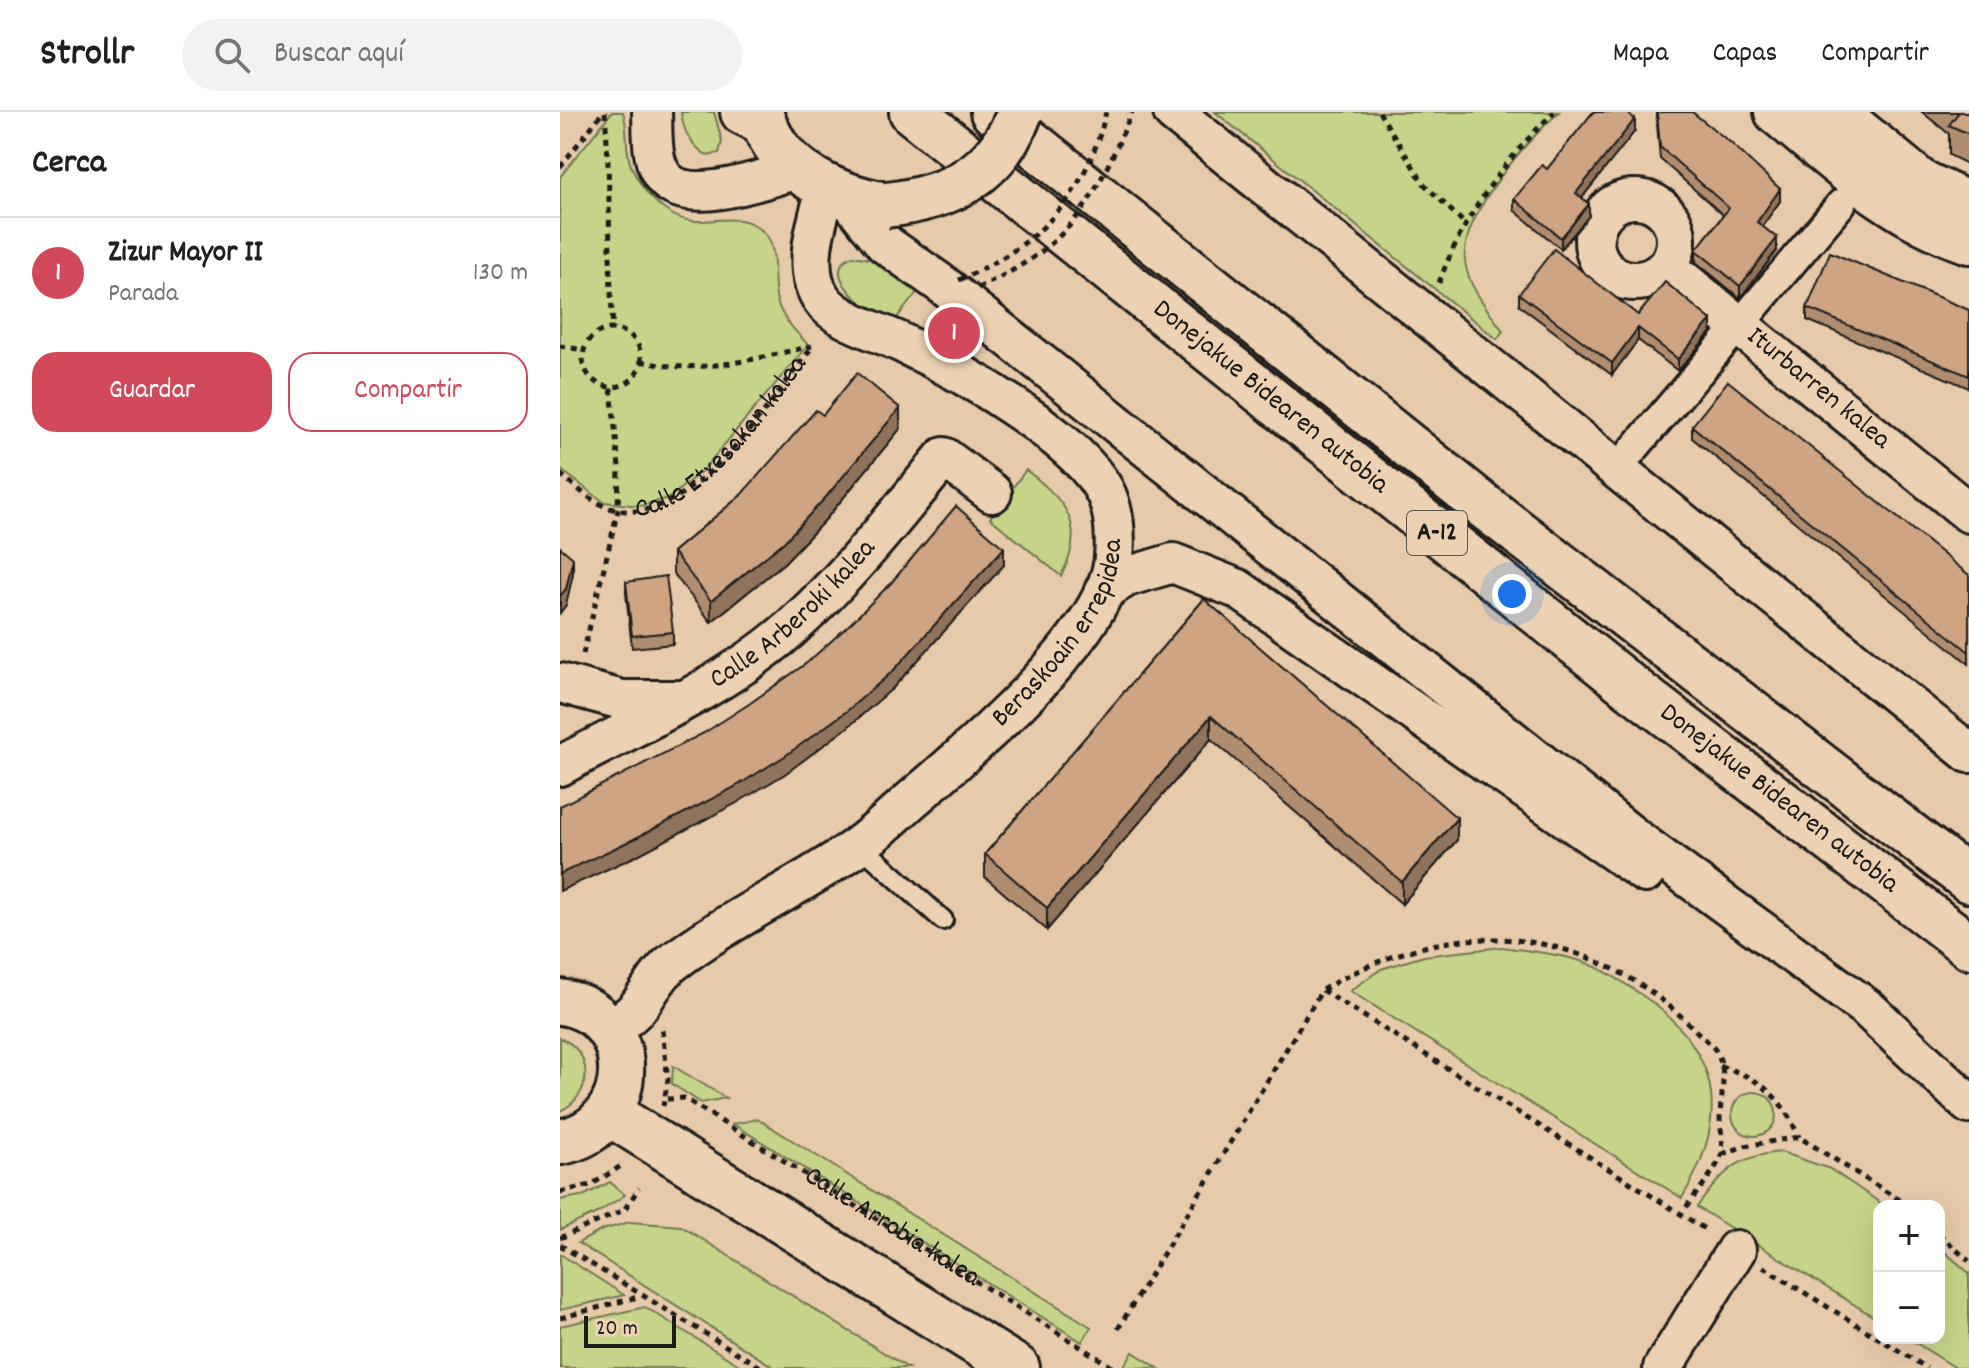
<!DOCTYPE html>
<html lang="es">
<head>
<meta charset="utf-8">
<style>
  body { margin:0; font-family:Dekko,sans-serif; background:#f2f2f2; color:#202124 }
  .controls { position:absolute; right:24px; bottom:24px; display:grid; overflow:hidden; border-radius:16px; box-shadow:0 8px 32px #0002 }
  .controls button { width:72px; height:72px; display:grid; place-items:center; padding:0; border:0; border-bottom:2px solid #e0e0e0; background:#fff; color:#202124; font:40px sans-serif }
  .scale { position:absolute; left:24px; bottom:20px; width:92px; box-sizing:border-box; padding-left:8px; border:4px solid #1c1c1c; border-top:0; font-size:22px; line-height:28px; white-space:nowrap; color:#1c1c1c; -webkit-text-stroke:6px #ecd2b3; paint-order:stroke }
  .you { position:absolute; left:952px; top:482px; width:28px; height:28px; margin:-20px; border:6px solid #fff; border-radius:50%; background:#1a73e8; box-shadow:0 0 0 12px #1a73e833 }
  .badge { display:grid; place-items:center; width:52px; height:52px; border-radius:50%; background:#d1495b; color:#fff; font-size:26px; font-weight:700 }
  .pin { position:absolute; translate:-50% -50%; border:4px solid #fff; box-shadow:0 2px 8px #0006 }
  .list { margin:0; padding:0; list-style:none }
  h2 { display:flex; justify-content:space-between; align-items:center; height:104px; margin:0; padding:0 32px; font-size:34px }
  h2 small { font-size:26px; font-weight:400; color:#757577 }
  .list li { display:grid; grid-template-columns:52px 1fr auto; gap:24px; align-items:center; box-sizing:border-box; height:112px; padding:0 32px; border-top:2px solid #e0e0e0 }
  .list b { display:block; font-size:30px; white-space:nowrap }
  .list p { margin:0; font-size:26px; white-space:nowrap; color:#757577 }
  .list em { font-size:26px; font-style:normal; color:#757577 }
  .actions { display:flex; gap:16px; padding:24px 32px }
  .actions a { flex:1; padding:18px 0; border:2px solid #d1495b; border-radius:24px; text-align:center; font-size:28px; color:#d1495b }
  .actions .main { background:#d1495b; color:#fff }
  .icon { flex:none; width:44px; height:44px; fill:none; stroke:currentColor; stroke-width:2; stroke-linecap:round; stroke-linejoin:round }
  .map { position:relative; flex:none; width:1409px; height:1256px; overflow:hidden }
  header { display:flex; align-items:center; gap:48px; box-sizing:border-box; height:112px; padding:0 40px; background:#fff; border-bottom:2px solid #e0e0e0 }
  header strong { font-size:38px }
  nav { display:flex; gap:44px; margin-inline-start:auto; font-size:28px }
  .search { width:560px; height:72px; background:#f2f2f2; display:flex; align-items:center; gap:20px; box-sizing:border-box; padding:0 28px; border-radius:44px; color:#757577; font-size:30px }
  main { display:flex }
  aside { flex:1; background:#fff }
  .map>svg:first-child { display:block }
</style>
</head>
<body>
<header>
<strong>Strollr</strong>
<div class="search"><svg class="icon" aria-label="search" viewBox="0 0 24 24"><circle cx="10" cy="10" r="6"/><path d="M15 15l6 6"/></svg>Buscar aquí</div>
<nav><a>Mapa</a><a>Capas</a><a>Compartir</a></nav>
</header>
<main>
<aside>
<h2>Cerca<small></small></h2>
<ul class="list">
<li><span class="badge">1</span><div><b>Zizur Mayor II</b><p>Parada</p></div><em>130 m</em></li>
</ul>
<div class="actions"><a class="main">Guardar</a><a>Compartir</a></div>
</aside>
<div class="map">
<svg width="1409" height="1256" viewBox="0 0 1409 1256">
  <rect width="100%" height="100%" fill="#e7caaa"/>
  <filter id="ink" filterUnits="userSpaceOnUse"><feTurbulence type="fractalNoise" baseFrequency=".0125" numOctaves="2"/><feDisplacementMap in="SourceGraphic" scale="16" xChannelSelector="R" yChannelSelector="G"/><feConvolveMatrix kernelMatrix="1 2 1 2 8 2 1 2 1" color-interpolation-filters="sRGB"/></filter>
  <g filter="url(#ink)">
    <g fill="#c5d488" stroke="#707852" stroke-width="2">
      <path d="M 52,0 L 63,0 C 69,17 64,36 71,54 C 82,80 108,110 138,109 C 164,109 187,100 206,123 C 219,139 211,169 217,189 C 222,207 236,219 248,233 L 143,358 L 109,386 L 80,394 L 44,390 L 0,357 L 0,65 Z"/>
      <path d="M 121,0 L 154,0 L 162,29 L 159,41 L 148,44 C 131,34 123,20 121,0 Z"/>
      <path d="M 655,0 L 999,0 C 967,29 900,103 905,149 C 908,176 928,197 943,219 L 937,227 Z"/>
      <path d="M 293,144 L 322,149 L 358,179 L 336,207 C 325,202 312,198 302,191 C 285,180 267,153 293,144 Z"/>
      <path d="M 466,358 C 506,389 528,414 501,464 L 430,406 Z"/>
      <path d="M 942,835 C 968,839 995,841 1021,849 C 1042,856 1061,869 1079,881 C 1160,936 1172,1003 1122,1086 L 790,879 L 821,857 L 864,844 Z"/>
      <path d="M 0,926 C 35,940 33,984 0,999 Z"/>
      <path d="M 113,954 L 166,986 L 141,991 L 112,972 Z"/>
      <circle cx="1194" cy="1002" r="22"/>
      <path d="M 198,1007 L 531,1215 L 522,1230 L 173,1012 Z"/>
      <path d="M 1221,1040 L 1270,1057 L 1325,1094 L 1319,1094 L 1319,1208 L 1137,1095 C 1163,1060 1176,1044 1221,1040 Z"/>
      <path d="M 50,1070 L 65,1083 L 39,1100 L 0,1118 L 0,1088 L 25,1083 Z"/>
      <path d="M 70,1110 L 121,1114 L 348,1256 L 215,1256 L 18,1131 L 42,1118 Z"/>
      <path d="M 1379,1135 L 1409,1161 L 1409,1256 L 1396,1256 L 1348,1226 L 1379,1226 Z"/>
      <path d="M 0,1142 L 64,1183 L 0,1198 Z"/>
      <path d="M 85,1195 L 184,1256 L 0,1256 L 0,1214 Z"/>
      <path d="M 573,1240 L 598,1256 L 563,1255 Z"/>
    </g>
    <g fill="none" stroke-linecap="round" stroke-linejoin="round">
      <g stroke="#1c1c1c" stroke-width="24">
        <path id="service" d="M 300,733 L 383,808"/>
      </g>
      <g stroke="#1c1c1c" stroke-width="34">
        <g id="pedestrian">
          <path d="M 1191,199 L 1281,92"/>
          <path d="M 1072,339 L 1169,225"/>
        </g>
      </g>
      <g stroke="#1c1c1c" stroke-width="44">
        <g id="minor">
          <path d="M 92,0 C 93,21 90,50 105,67 C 130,95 206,66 237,57"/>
          <path d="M 613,0 L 1409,641"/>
          <path d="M 288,86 L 325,132 L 383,173 L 1076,727 L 1308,897 L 1409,992"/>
          <circle cx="1075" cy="128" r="41"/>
          <path id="s3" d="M 1107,155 L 1409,401"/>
          <path d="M 544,479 L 566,465 L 613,451 L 678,477 L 1085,761"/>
          <path d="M 0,571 L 62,588 L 116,588"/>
          <path id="s4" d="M 0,654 C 76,613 165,574 230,517 C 287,466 336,404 384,345 L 432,381"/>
          <path id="s5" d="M 50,918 C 59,911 71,904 78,895 C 89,881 98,862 112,851 C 169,807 236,777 295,736 C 317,721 336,701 356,684 C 413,635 548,522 554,445 C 556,424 555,404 547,384 C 522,327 398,258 342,231 C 318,219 276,209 261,186 C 241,155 257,110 266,78"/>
          <path d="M 1103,1256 L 1176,1138"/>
        </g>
      </g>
      <g stroke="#1c1c1c" stroke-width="50">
        <g id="tertiary">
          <path d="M 200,0 C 217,59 271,83 326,93"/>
          <path d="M 1217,0 C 1276,49 1334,104 1409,129"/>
          <path d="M 1275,0 L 1360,70 L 1409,93"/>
          <path d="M 0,890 C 82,900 81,1016 0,1030"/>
          <path d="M 49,1001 L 457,1256"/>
        </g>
      </g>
      <g stroke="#1c1c1c" stroke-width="50">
        <g id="motorway">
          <path d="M 183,0 L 203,10"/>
          <path id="s6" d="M 352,0 L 1063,569 L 1409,834"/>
          <path d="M 433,0 L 925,395 L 1409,768"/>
        </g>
      </g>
      <g stroke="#1c1c1c" stroke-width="5" stroke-dasharray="6 6" stroke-linecap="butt">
        <path d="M 45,0 C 51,72 48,144 53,217"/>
        <path d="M 819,0 L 864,72 L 905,112"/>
        <path d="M 0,55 L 43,0"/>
        <path d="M 879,171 C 902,106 944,49 994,0"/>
        <circle cx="52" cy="246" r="29"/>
        <path d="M 0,234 L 23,238"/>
        <path d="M 81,249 C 137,264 198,246 252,234"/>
        <path id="s1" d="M 0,362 C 18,376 35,394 57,398 C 135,413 212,286 253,234"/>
        <path d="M 23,542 L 58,398 L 59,355 L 51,276"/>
        <path d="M 762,878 L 1148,1119"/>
        <path d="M 102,918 L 108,968 L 103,994"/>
        <path d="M 1160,954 C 1203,967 1221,985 1239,1025"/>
        <path id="s2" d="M 107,987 L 124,986 L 554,1256"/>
        <path d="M 1162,1042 L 1185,1034 L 1239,1025 L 1349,1094"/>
        <path d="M 0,1080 L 31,1073 L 64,1052"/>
        <path d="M 1379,1122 L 1409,1149"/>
        <path d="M 0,1126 L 64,1098 L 79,1076"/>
        <path d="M 0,1133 L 202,1256"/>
        <path d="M 1203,1155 L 1367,1256"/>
        <path d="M 0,1206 L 81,1184"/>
        <path d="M 558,1217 L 762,878 C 812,848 869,827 929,827 C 1006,826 1081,862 1134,917 C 1141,924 1151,931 1156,939 C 1168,960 1161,982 1160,1004 C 1160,1016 1164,1030 1162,1041 C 1159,1056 1131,1087 1122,1101"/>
      </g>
      <use href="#service" stroke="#ecd2b3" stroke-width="18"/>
      <use href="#pedestrian" stroke="#ecd2b3" stroke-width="28"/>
      <use href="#minor" stroke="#ecd2b3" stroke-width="38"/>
      <use href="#tertiary" stroke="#ecd2b3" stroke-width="44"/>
      <use href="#motorway" stroke="#ecd2b3" stroke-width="44"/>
      <g stroke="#1c1c1c" stroke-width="50" stroke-linecap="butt">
        <path id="tertiary-bridge" d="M 326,93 C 389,86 437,63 460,0"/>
      </g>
      <g stroke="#1c1c1c" stroke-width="5" stroke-dasharray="6 6" stroke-linecap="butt">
        <path d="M 399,168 C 478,134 526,85 546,0"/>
        <path d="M 418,176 C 513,132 532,93 572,0"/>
      </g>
      <use href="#tertiary-bridge" stroke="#ecd2b3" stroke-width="44"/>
    </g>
    <g fill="#b18d70" stroke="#1c1c1c" stroke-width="2">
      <path d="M 1096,0 L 1132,0 L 1220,89 L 1202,114 L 1217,138 L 1180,186 L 1136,150 L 1136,138 L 1163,103 L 1100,47 Z"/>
      <path d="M 1362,0 L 1409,0 L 1409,53 L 1389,43 L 1389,22 Z"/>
      <path d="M 1075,19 L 1022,86 L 1029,104 L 1001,137 L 954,98 L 954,87 L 987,57 Z"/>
      <path d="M 959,182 L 1078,203 L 1151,220 L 1118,259 L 1078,228 L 1052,263 L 959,193 Z"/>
      <path d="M 1247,196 L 1409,198 L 1409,276 L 1247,208 Z"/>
      <path d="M 263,303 L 340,317 L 266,407 L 224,451 L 151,510 L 113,461 L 113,440 L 180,384 Z"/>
      <path d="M 1132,314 L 1409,463 L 1409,552 L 1132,326 Z"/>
      <path d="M 66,470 L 113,520 L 113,532 L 72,536 L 66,481 Z"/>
      <path d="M 644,487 L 897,728 L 842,792 L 651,627 L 487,818 L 425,765 L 425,742 Z"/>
    </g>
    <g fill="#90735b" stroke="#1c1c1c" stroke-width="2">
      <path d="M 1075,7 L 1075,19 L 1016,93 L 1016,81 Z"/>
      <path d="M 1220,77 L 1220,89 L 1197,122 L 1197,110 Z"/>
      <path d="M 1029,92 L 1029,104 L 1001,137 L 1001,126 Z"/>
      <path d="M 1217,126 L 1217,138 L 1180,186 L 1180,174 Z"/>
      <path d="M 1151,208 L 1151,220 L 1118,259 L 1118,247 Z"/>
      <path d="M 1078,216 L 1078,228 L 1052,263 L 1052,251 Z"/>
      <path d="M 340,296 L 340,317 L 266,407 L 224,451 L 151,510 L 151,489 Z"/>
      <path d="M 444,436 L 444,453 L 333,576 L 287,616 L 225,662 L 175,692 L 74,745 L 0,779 L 0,762 Z"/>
      <path d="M 13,446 L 13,462 L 6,493 L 0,501 L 0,484 Z"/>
      <path d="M 651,604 L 651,627 L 487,818 L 487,796 Z"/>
      <path d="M 897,706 L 897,728 L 842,792 L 842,770 Z"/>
    </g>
    <g fill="#cea482" stroke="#1c1c1c" stroke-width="2">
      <path d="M 1033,0 L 1066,0 L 1075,7 L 1016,81 L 1029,92 L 1001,126 L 954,87 L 982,53 L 987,57 Z"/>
      <path d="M 1097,0 L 1132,0 L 1171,31 L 1220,77 L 1197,110 L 1217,126 L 1180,174 L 1136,138 L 1169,96 L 1100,35 Z"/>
      <path d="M 1399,0 L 1409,0 L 1409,22 L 1389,13 Z"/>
      <path d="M 994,137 L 1078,203 L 1105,170 L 1151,208 L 1118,247 L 1078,216 L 1052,251 L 959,182 Z"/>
      <path d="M 1270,140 L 1409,198 L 1409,264 L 1247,196 Z"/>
      <path d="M 297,261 L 340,296 L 266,385 L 224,430 L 151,489 L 113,440 L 180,384 L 256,298 L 263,303 Z"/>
      <path d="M 1168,269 L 1409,463 L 1409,540 L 1132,314 Z"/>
      <path d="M 396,394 L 444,436 L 333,559 L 287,599 L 225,644 L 175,675 L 74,727 L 0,762 L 0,694 L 144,621 L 189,592 L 248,550 L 289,513 L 331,471 Z"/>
      <path d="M 0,435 L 13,446 L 6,477 L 0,484 Z"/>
      <path d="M 106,464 L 113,520 L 72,524 L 66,470 Z"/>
      <path d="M 644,487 L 897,706 L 842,770 L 651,604 L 487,796 L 425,742 Z"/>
    </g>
  </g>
  <g text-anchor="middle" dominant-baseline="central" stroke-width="6" stroke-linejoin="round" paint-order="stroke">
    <rect fill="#ecd2b3" stroke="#5a5349" stroke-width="2" x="847" y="399" width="60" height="44" rx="6"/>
    <g font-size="26" font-weight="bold" fill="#1c1c1c">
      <text x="877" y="421">A-12</text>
    </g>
    <g font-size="28" fill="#1c1c1c" stroke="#ecd2b3">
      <text stroke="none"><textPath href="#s3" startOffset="194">Iturbarren kalea</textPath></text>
      <text stroke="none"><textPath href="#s6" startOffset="458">Donejakue Bidearen autobia</textPath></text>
      <text stroke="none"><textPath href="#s1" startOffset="202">Calle Etxesakan kalea</textPath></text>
      <text stroke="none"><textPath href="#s4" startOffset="280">Calle Arberoki kalea</textPath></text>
      <text stroke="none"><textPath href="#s5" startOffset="610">Beraskoain errepidea</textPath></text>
      <text stroke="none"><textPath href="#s6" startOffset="1106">Donejakue Bidearen autobia</textPath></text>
      <text stroke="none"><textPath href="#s2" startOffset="262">Calle Arrobia kalea</textPath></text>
    </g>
  </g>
</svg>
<div class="controls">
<button>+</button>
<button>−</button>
</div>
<div class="scale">20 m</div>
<div class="you"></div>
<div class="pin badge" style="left:394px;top:221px">1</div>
</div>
</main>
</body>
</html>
